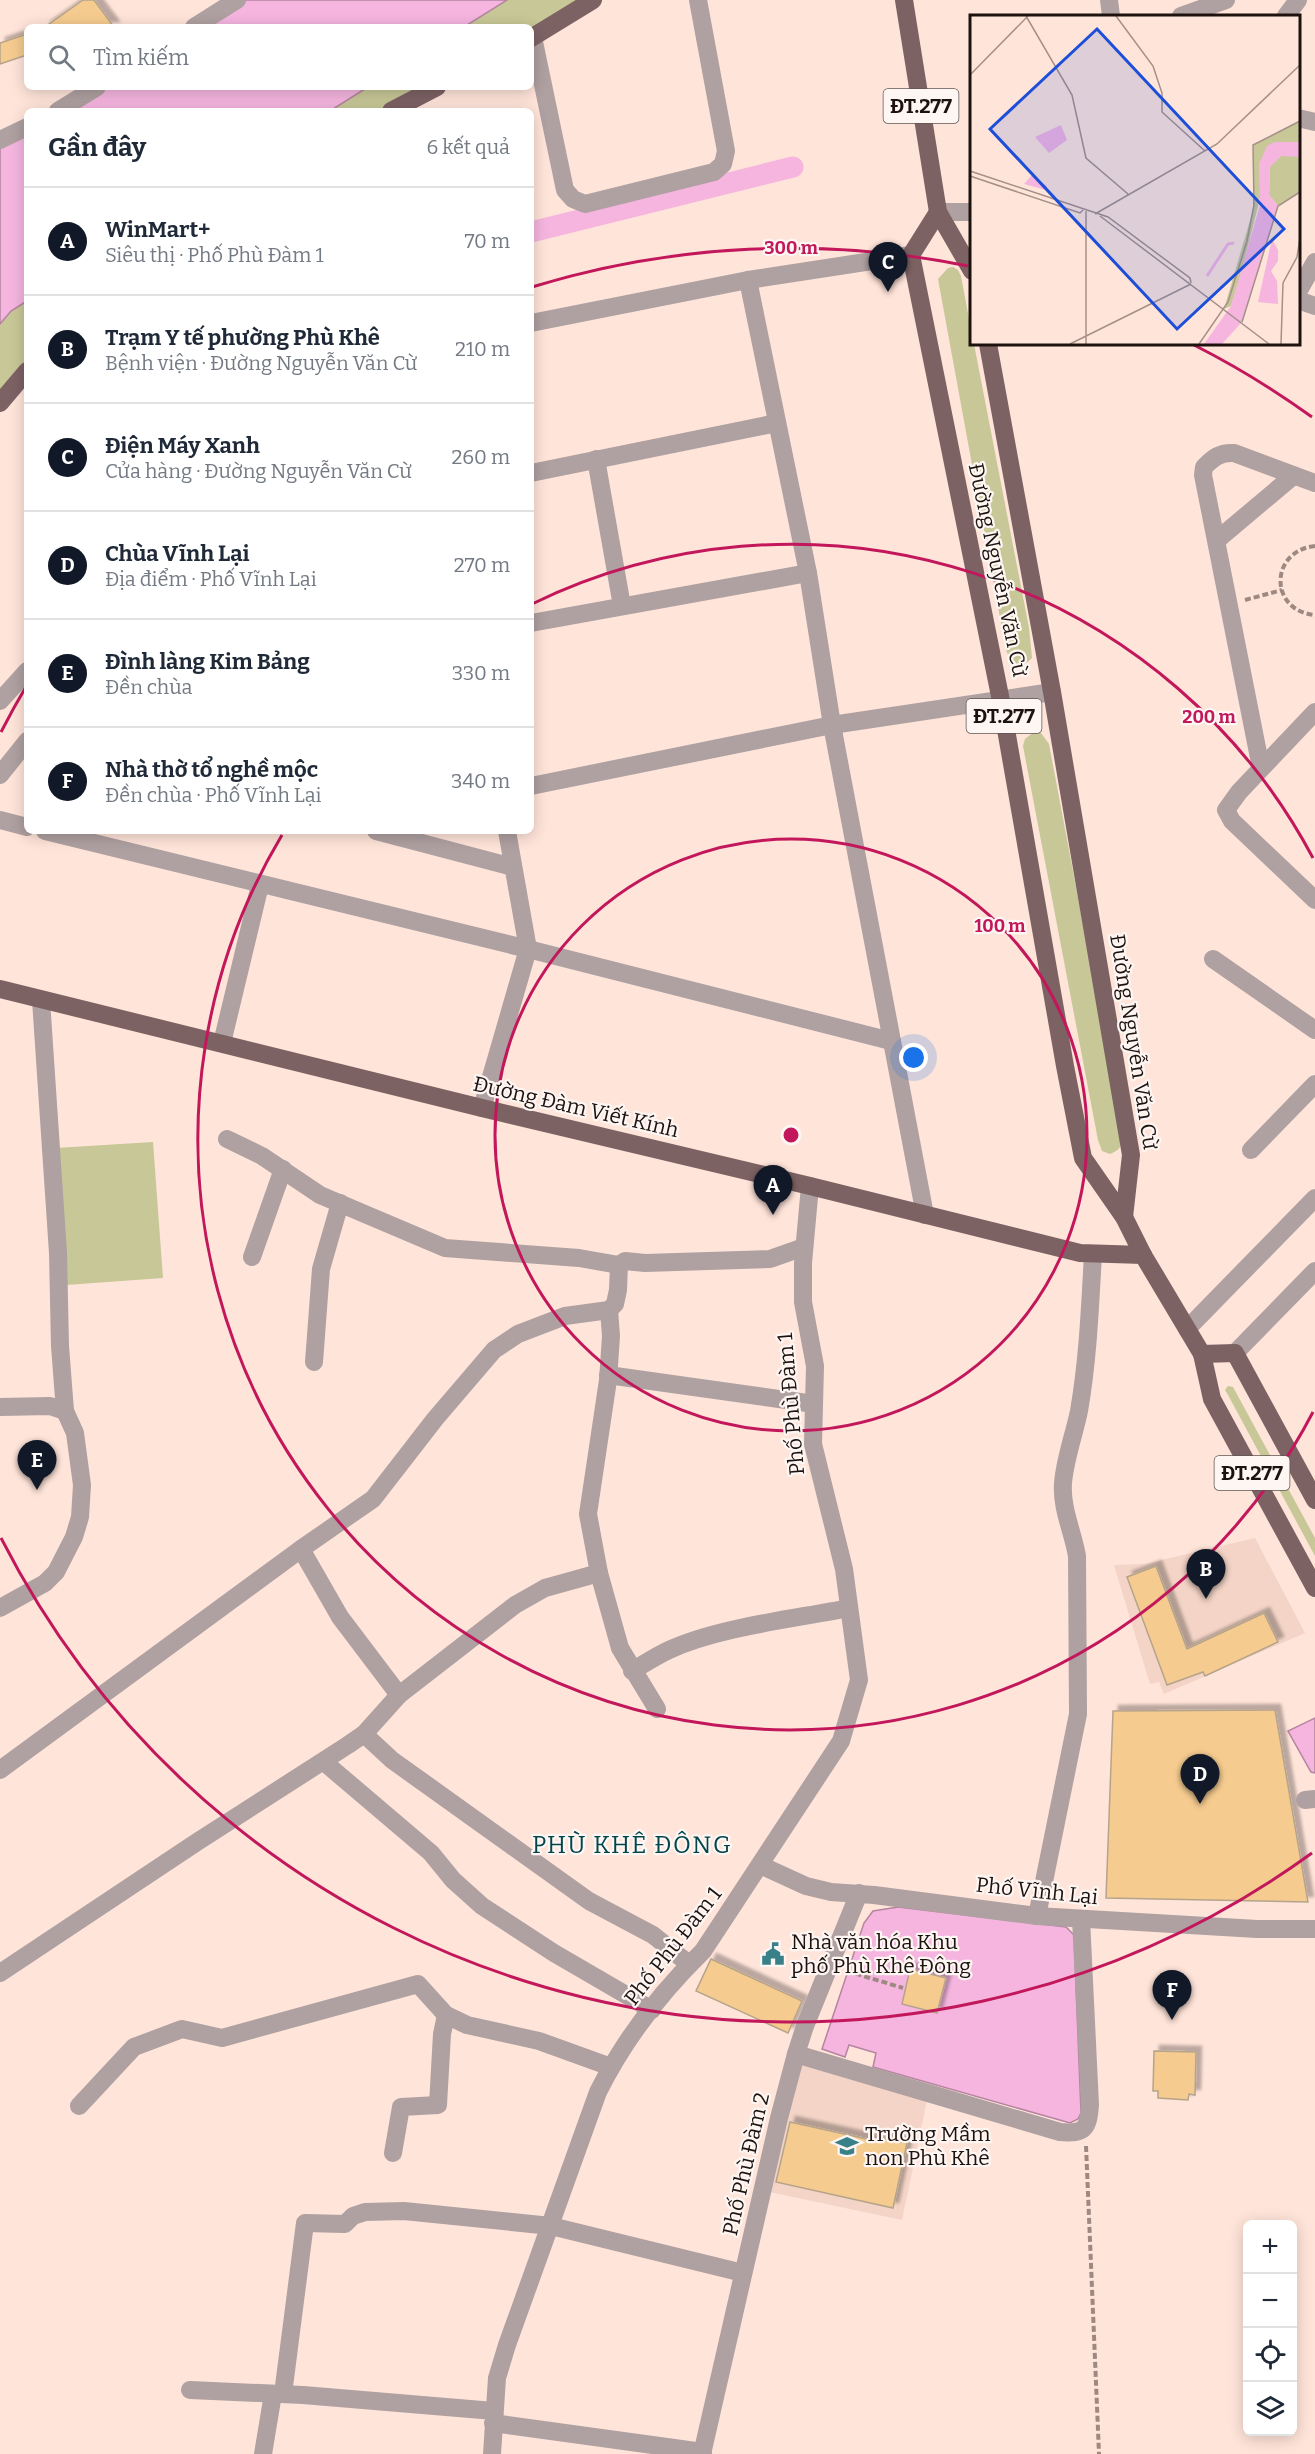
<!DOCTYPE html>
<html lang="vi">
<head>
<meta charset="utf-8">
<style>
  body { margin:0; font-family:Bitter,serif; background:#f2f2f3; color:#1f2937 }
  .controls { position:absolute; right:18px; bottom:18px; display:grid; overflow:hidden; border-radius:9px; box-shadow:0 3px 15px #0003 }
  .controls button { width:54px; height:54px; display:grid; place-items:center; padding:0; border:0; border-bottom:2px solid #e0e1e3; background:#fff; color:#1f2937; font:30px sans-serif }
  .you { position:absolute; left:914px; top:1058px; width:21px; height:21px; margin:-15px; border:4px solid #fff; border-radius:50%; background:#1a73e8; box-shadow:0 0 0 9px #1a73e833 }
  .badge { display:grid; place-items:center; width:39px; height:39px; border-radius:50%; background:#111827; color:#fff; font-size:20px; font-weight:700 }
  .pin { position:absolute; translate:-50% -50px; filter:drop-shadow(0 2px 3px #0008) }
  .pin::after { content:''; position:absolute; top:32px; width:21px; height:18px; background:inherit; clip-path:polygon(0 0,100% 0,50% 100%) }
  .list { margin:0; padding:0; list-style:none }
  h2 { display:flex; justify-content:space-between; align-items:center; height:78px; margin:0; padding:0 24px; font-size:26px }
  h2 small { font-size:20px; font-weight:400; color:#747a83 }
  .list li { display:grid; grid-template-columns:39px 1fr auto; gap:18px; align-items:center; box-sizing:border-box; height:108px; padding:0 24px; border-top:2px solid #e0e1e3 }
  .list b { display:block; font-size:22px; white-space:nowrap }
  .list p { margin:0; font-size:20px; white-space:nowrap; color:#747a83 }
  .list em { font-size:20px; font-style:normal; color:#747a83 }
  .icon { flex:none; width:33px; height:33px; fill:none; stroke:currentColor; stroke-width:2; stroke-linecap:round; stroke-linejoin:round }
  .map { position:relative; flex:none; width:1315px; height:2454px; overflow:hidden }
  .search { position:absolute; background:#fff; box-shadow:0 3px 15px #0003; left:24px; top:24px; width:510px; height:66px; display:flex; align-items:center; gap:15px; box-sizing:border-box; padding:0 21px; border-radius:9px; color:#747a83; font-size:22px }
  .panel { position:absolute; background:#fff; box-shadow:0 3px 15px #0003; left:24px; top:108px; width:510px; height:726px; border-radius:9px }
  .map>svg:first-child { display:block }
</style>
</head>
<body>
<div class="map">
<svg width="1315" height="2454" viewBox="0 0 1315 2454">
  <defs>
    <filter id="shadow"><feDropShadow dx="5.5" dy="-5.5" stdDeviation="1.5" flood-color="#0004"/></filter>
  </defs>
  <rect width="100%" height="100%" fill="#ffe4d9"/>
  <g fill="#f3d4c6">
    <path d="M 1255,1538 L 1305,1633 L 1164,1694 L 1159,1682 L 1150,1684 L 1114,1565 L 1145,1564 Z"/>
    <path d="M 799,2061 L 927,2100 L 902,2220 L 765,2191 Z"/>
  </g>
  <g fill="#c7c797">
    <path d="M 507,0 L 593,0 L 531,38 L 531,27 L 464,27 Z"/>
    <path d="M 368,87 L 437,87 L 391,111 L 330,111 Z"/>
    <path d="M 953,267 L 958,270 L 961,276 L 971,330 L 972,344 L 974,344 L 1029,628 L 1032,658 L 1023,666 L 1012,663 L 1006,650 L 938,279 L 948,268 Z"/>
    <path d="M 27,301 L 27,371 L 0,404 L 0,324 L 11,311 Z"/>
    <path d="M 1035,731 L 1041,733 L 1049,744 L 1122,1131 C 1122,1143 1123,1149 1110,1154 L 1102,1151 L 1098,1140 L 1023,746 L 1025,739 Z"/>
    <path d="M 153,1142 L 163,1278 L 66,1285 L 56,1148 Z"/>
    <path d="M 1228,1386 L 1233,1387 L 1315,1538 L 1315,1556 L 1228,1395 L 1225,1390 Z"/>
  </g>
  <g fill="#f5b5df" stroke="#b484a0" stroke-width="1.5">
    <path d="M 237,0 L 507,0 L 464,27 L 194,27 Z"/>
    <path d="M 97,87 L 368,87 L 330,111 L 58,111 Z"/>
    <path d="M 27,127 L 27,301 L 11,311 L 0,324 L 0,140 Z"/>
    <path d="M 1315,1718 L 1315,1773 L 1311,1772 L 1288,1731 Z"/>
    <path d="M 898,1907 L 1066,1927 L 1074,1935 L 1081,2113 L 1078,2119 L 1070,2123 L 873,2067 L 876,2053 L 849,2045 L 845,2057 L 822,2049 L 864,1923 L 873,1911 Z"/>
  </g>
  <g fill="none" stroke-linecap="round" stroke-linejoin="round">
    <path stroke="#f5b5df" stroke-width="21" d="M 531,232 L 793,167"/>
  </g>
  <g fill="#f5cb8f" stroke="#b6a48a" stroke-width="1.5" filter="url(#shadow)">
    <path d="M 83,0 L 94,0 L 114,27 L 45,27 Z"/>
    <path d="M 27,34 L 27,55 L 0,64 L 0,43 Z"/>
    <path d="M 1156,1566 L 1187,1649 L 1264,1613 L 1278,1642 L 1205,1676 L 1203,1672 L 1167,1685 L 1127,1577 Z"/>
    <path d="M 1275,1710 L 1308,1902 L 1106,1898 L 1113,1711 Z"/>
    <path d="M 711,1959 L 802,2001 L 788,2033 L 696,1991 Z"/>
    <path d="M 910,1969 L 946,1978 L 937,2013 L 902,2004 Z"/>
    <path d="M 1154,2051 L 1196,2052 L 1195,2095 L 1189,2094 L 1188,2100 L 1158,2098 L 1158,2091 L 1153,2091 Z"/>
    <path d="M 790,2122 L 881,2142 L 882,2138 L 907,2143 L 893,2208 L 776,2182 Z"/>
  </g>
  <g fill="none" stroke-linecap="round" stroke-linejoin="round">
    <g stroke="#9e8982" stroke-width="4" stroke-dasharray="6 3" stroke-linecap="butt">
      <path d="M 1315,546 C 1269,551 1269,611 1315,615"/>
      <path d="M 1245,600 L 1282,590"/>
      <path d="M 847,1971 L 903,1988"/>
      <path d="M 1086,2146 L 1099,2454"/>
    </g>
    <g stroke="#afa0a1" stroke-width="18">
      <path d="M 1109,0 L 1111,16"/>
      <path d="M 1181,16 L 1226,0"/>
      <path d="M 1286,16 L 1298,0"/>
      <path d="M 194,27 L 237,0"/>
      <path d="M 533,37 L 565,190 L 573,199 L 585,204 L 714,172 L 723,164 L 726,151 L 698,0"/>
      <path d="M 58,111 L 97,87"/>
      <path d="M 1298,118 L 1315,122"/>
      <path d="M 0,140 L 27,127"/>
      <path d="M 938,212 L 972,212"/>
      <path d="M 748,280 L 808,573 L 832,725 L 925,1215"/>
      <path d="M 1298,292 L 1315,262"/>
      <path d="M 1298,300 L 1315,306"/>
      <path d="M 531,323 L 748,280 L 911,255"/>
      <path d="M 596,459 L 622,606"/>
      <path d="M 531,473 L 777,423"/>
      <path d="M 1217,540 L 1293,476"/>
      <path d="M 531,623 L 808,573"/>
      <path d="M 0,701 L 27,671"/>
      <path d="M 1315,712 L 1239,792 L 1226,810 L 1232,821 L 1315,900"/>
      <path d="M 1261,768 L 1203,475 L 1204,467 C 1213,458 1220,452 1234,453 L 1315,483"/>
      <path d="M 0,775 L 27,741"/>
      <path d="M 531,786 L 832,725 L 1052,692"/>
      <path d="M 0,820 L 27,827"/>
      <path d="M 45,831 L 528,949 L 891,1041"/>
      <path d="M 376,831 L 513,867"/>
      <path d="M 1213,959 L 1315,1030"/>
      <path d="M 222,1043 L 260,885"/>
      <path d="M 482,1108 L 528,949 L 507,831"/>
      <path d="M 227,1139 L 262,1156 L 320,1195 L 445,1248 L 579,1258 L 619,1265"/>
      <path d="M 1251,1150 L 1315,1084"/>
      <path d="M 252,1257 L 283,1169"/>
      <path d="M 609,1310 L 611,1336 L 608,1380 L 588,1514 L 599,1573 L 620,1648 L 657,1709"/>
      <path d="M 1187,1329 L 1315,1198"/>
      <path d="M 1235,1353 L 1315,1271"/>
      <path d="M 314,1362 L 321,1269 L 340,1203"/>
      <path d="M 608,1375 L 814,1404"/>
      <path d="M 0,1407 L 50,1406 L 65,1411"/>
      <path d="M 301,1549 L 340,1617 L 399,1695"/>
      <path d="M 0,1608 L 45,1583 L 56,1572 L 74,1537 L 80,1517 L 82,1485 L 75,1433 L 65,1411 L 60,1346 L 58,1253 L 41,1000"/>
      <path d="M 632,1671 C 644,1664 656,1656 669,1650 C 719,1627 794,1619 849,1608"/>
      <path d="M 364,1734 L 392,1760 L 589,1901 L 653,1935 L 689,1964"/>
      <path d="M 324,1762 L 431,1853 L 453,1880 L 482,1906 L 554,1953 L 652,2010"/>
      <path d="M 0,1770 L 301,1549 L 373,1499 L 435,1419 L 494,1350 L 518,1334 L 565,1316 L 609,1310 L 615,1304 L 618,1290 L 619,1265 L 625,1261 L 645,1263 L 770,1259 L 804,1247"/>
      <path d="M 1305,1800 L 1315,1799"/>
      <path d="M 760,1865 L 806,1886 L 831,1892 L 874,1895 L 1037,1916 L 1257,1929 L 1315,1929"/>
      <path d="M 1037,1916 L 1078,1714 L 1077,1556 C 1073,1532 1061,1508 1063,1483 C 1065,1459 1074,1435 1079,1411 C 1088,1359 1090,1307 1093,1254"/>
      <path d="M 0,1973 L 197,1842 L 348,1745 L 364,1734 L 399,1695 L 515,1605 L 545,1588 L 599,1573"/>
      <path d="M 796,2054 L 1060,2132 C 1085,2134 1088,2129 1090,2105 L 1081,1919"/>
      <path d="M 79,2106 L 134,2047 L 182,2029 L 222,2038 L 418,1984 L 446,2015 L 467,2025 L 539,2041 L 611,2067"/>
      <path d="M 393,2153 L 401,2107 L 438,2105 L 442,2034 L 446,2015"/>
      <path d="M 190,2390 L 303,2395 L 494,2411"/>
      <path d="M 283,2394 L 305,2223 L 345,2224 L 353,2216 L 365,2212 L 404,2211 L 551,2226 L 743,2273"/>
      <path d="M 493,2423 L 703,2452"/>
      <path d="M 263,2454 L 273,2394"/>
      <path d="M 492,2454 L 497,2378 L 507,2345 L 598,2092 C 624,2040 661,1992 703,1951 L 841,1741 L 859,1680 L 844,1569 L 813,1444 L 815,1366 L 803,1302 L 803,1263 L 810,1186"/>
      <path d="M 702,2454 L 779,2118 L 796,2054 L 805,2026 L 859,1893"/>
    </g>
    <g stroke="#7d6264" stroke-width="18">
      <path d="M 904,0 L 938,212 L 972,271"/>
      <path d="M 531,38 L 593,0"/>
      <path d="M 391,111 L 437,87"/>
      <path d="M 938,212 L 911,255 L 1001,701 L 1065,1066 L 1083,1158 L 1124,1217 L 1143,1255 L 1202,1354 L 1212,1399 L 1315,1588"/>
      <path d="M 988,344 L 1052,692 L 1131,1155 L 1124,1217"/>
      <path d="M 0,403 L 27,371"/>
      <path d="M 0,989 L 482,1108 L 810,1186 L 1080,1253 L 1143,1255"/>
      <path d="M 1202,1354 L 1235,1353 L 1315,1500"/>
    </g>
  </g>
  <g fill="none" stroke="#c2185b" stroke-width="3">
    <circle cx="791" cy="1135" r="296"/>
    <path d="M1313 1412A591 591 0 1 1 282 835M532 604A591 591 0 0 1 1313 858"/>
    <path d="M1312 1853A887 887 0 0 1 1 1538M1 732A887 887 0 0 1 27 685M532 287A887 887 0 0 1 968 266M1194 345A887 887 0 0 1 1312 417"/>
  </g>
  <defs>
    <g id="civic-bare" transform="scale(1.8)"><path d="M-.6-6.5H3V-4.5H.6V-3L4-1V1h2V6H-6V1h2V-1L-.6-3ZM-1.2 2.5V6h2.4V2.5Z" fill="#398189" stroke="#fdf6f3" stroke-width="2.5" paint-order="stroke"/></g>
    <g id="school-bare" transform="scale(1.8)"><path d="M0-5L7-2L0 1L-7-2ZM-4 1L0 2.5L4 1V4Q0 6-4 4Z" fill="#398189" stroke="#fdf6f3" stroke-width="2.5" paint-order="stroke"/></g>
  </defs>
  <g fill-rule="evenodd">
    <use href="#civic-bare" x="773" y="1954"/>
    <use href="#school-bare" x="847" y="2146"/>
  </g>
  <g text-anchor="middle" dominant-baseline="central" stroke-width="4.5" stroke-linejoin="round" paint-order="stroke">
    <g fill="#fdf6f3" stroke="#605653" stroke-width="1.5">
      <rect x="883.5" y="89" width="75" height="34" rx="4.5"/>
      <rect x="966.5" y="699" width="75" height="34" rx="4.5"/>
      <rect x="1214.5" y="1456" width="75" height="34" rx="4.5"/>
    </g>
    <g font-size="20" font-weight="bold" fill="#1d120e">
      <text x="921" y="106">ĐT.277</text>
      <text x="1004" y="716">ĐT.277</text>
      <text x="1252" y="1473">ĐT.277</text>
    </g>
    <g font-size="21" fill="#1d120e" stroke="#fdf6f3">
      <text transform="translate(998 570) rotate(78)">Đường Nguyễn Văn Cừ</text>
      <text transform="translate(1134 1042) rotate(81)">Đường Nguyễn Văn Cừ</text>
      <text transform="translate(576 1107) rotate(13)">Đường Đàm Viết Kính</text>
      <text transform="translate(791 1404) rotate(-95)">Phố Phù Đàm 1</text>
      <text transform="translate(1037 1891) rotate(6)">Phố Vĩnh Lại</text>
      <text transform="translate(673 1946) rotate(-52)">Phố Phù Đàm 1</text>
      <text transform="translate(746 2164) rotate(-77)">Phố Phù Đàm 2</text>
    </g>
    <g font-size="21" fill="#1d120e" stroke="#fdf6f3" text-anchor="start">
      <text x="791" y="1942">Nhà văn hóa Khu<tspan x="791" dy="24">phố Phù Khê Đông</tspan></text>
      <text x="865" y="2134">Trường Mầm<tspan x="865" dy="24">non Phù Khê</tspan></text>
    </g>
    <g font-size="24" letter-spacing="1.5" fill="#02454b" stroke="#fdf6f3">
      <text x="632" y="1845">PHÙ KHÊ ĐÔNG</text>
    </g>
  </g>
  <g transform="translate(970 15)">
    <rect width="330" height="330" fill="#ffe4d9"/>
    <path d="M 330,106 L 330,127 L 304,127 L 272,255 L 261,291 L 254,294 L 283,195 L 283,130 ZM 320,140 L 330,142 L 330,177 L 308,191 L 299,180 L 300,151 L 311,141 Z" fill="#c7c797"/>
    <path d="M 91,110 L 97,125 L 79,138 L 65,122 ZM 304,127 L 330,127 L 330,142 L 311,141 L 300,152 L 299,180 L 308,191 L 272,307 L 252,329 L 234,329 L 261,291 L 290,190 L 289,149 L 297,131 ZM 62,160 L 77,171 L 76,175 L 54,169 ZM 302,224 L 308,235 L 308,246 L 301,256 L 307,266 L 308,289 L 288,287 Z" fill="#f5b5df"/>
    <path fill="none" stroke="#f5b5df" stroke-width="3" d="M 237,261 L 258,229 L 264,228"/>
    <path fill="none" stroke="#a59088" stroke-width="1.5" d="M 56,1 L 102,80 L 116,143 L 158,179M 146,1 L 183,51 L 192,78 L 192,97 L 235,136M 0,60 L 58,1M 0,156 L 138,202 L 220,263 L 221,268M 0,161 L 110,198 L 113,195M 125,199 L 247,129 L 330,50M 130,201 L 299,329M 272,307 L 308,191 L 330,177M 100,329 L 221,269M 116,329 L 116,196M 229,329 L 258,287 L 277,226 L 284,190 L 283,130 L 330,106M 311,329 L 313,268 L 327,242 L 330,223"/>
    <path fill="#1d4ed8" fill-opacity="0.15" stroke="#1d4ed8" stroke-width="3" d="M 127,14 L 314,214 L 207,314 L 20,114 Z"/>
    <rect width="330" height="330" fill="none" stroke="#1d120e" stroke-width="3"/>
  </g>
  <circle cx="791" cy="1135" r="9" fill="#c2185b" stroke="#fdf6f3" stroke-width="3"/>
  <g font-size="18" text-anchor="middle" font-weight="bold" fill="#c2185b" stroke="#fdf6f3" stroke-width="4.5" stroke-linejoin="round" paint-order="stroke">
    <text x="791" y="254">300 m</text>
    <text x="1209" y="723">200 m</text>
    <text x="1000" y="932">100 m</text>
  </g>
</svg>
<div class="controls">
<button>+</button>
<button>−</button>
<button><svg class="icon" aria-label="locate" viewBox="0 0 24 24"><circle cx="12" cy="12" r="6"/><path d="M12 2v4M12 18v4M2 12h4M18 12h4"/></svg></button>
<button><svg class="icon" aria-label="layers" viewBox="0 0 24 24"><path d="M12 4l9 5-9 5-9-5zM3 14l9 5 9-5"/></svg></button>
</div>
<div class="you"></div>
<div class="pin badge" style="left:773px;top:1215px">A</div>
<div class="pin badge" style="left:1206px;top:1599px">B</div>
<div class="pin badge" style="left:888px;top:292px">C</div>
<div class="pin badge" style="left:1200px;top:1804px">D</div>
<div class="pin badge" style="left:37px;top:1490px">E</div>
<div class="pin badge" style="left:1172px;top:2020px">F</div>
<div class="search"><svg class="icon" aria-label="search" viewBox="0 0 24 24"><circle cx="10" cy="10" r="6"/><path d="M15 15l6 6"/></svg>Tìm kiếm</div>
<section class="panel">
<h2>Gần đây<small>6 kết quả</small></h2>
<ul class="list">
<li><span class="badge">A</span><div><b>WinMart+</b><p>Siêu thị · Phố Phù Đàm 1</p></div><em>70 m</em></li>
<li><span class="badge">B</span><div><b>Trạm Y tế phường Phù Khê</b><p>Bệnh viện · Đường Nguyễn Văn Cừ</p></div><em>210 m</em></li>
<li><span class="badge">C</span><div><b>Điện Máy Xanh</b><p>Cửa hàng · Đường Nguyễn Văn Cừ</p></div><em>260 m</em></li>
<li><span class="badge">D</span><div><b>Chùa Vĩnh Lại</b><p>Địa điểm · Phố Vĩnh Lại</p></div><em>270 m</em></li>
<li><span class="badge">E</span><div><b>Đình làng Kim Bảng</b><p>Đền chùa</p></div><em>330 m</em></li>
<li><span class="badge">F</span><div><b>Nhà thờ tổ nghề mộc</b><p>Đền chùa · Phố Vĩnh Lại</p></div><em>340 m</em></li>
</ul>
</section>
</div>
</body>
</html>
